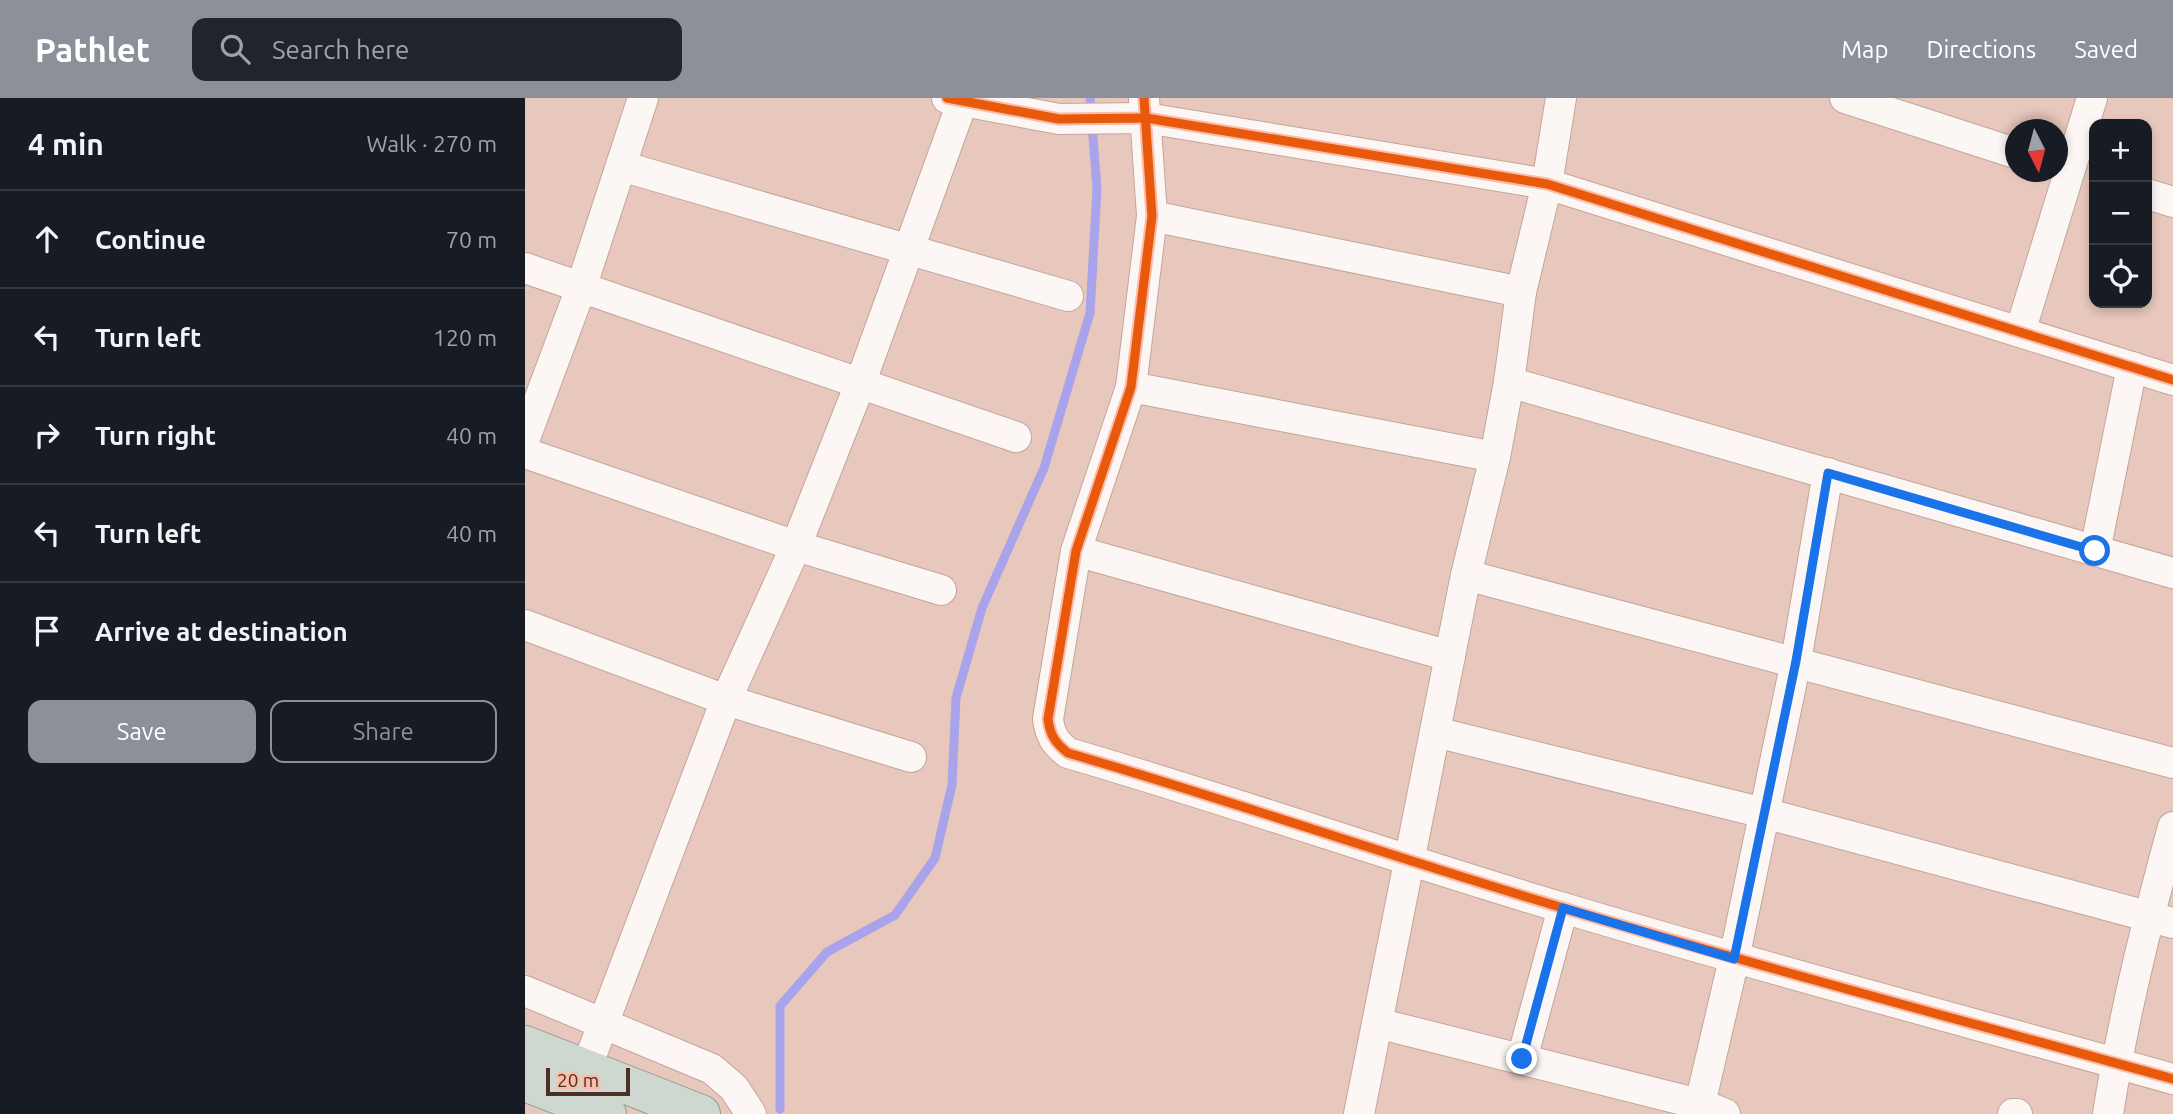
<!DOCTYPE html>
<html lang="en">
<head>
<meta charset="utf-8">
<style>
  body { margin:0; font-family:Ubuntu,sans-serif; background:#20242c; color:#f1f3f6 }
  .controls { position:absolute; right:21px; top:21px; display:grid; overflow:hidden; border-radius:14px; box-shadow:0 4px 10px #0003 }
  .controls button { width:63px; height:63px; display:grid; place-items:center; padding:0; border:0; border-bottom:2px solid #363941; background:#171b24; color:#f1f3f6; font:35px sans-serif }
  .compass { position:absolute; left:1480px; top:21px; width:63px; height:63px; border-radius:50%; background:#171b24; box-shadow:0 4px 10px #0003; rotate:174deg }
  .scale { position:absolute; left:21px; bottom:18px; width:84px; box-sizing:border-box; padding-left:7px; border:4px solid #4e2f25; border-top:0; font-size:19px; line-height:24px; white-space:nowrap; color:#4e2f25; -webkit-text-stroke:5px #fbbda9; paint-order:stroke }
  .stop { position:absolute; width:21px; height:21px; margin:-16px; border:5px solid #1a73e8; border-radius:50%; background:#fff }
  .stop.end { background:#1a73e8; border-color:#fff; box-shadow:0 2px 7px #0008 }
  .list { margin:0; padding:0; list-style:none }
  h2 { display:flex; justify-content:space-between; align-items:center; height:91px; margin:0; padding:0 28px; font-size:30px }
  h2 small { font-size:23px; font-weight:400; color:#9ea1a6 }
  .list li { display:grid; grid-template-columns:46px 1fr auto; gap:21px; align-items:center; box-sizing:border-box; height:98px; padding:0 28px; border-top:2px solid #363941 }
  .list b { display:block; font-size:26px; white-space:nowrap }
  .list em { font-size:23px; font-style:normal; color:#9ea1a6 }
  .actions { display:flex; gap:14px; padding:21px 28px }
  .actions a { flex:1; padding:16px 0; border:2px solid #8c9099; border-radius:14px; text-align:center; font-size:24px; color:#8c9099 }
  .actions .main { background:#8c9099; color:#fff }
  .icon { flex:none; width:38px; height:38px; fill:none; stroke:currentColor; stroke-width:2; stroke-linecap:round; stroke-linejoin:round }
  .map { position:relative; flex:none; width:1648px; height:1016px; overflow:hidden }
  header { display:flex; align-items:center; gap:42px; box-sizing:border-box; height:98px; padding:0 35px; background:#8c9099; color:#fff }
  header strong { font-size:33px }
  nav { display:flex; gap:38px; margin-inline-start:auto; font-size:24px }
  .search { width:490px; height:63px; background:#20242c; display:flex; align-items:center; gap:18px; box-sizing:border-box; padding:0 24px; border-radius:14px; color:#9ea1a6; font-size:26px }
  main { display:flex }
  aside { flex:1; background:#171b24 }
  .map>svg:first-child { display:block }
</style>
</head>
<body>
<header>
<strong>Pathlet</strong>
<div class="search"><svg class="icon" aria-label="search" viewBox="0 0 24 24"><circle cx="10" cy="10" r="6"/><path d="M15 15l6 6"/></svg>Search here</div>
<nav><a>Map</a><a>Directions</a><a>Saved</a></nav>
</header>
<main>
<aside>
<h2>4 min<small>Walk · 270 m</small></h2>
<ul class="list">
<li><svg class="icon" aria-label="ahead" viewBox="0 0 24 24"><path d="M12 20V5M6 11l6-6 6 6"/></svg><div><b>Continue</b></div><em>70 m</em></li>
<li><svg class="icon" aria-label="left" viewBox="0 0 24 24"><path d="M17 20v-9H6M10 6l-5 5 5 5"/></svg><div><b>Turn left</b></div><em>120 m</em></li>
<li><svg class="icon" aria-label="right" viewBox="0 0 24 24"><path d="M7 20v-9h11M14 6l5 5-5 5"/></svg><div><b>Turn right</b></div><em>40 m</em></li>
<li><svg class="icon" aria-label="left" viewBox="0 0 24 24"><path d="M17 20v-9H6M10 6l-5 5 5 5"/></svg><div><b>Turn left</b></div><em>40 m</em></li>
<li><svg class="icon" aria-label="arrive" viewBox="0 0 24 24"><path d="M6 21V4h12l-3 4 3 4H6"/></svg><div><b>Arrive at destination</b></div></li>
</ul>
<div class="actions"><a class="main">Save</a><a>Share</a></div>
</aside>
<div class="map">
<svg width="1648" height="1016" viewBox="0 0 1648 1016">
  <rect width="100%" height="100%" fill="#e8c7bc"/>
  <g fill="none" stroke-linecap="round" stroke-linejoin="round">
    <path stroke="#a8a3ea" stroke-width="9" d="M 255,1011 L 255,908 L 302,854 L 370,817 L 410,760 L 427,687 L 431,600 L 457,510 L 519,370 L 565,215 L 572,91 L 565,0"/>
    <g stroke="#c2a69c" stroke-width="32">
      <g id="minor">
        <path d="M 422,0 L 534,21 L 621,20 L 1022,86 L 1648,282"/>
        <path d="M 619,0 L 627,118 L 606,289 L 551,453 L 523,621 C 525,637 530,645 543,655 C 708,703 870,760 1035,809 C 1238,870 1444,924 1648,981"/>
        <path d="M 1320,0 L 1490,55"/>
        <path d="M 96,68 L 543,198"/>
        <path d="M 1622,96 L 1648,104"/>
        <path d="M 627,118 L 996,194"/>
        <path d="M 0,170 L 491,339"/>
        <path d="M 1495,234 L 1567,0"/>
        <path d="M 984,284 L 1648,475"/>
        <path d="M 606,289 L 970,359"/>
        <path d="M 0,340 L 56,190 L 118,0"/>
        <path d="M 0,355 L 271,448 L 416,492"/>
        <path d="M 551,453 L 925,558"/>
        <path d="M 1570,453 L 1607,269"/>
        <path d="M 941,477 L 1648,665"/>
        <path d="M 0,527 L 201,602 L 386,659"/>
        <path d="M 910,634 L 1239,715 L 1648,825"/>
        <path d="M 0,893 L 187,971 L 209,990 L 226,1016"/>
        <path d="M 852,925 L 1142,998 L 1175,1006 L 1200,1016"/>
        <path d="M 997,961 L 1038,810"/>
        <path d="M 61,971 L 201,602 L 271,448 L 335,286 L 437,5"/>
        <path d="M 1175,1006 L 1209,861 L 1271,563 L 1303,375"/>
        <path d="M 834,1016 L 941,477 L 970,359 L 984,284 L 996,194 L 1022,86 L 1036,0"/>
        <path d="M 1488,1016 L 1492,1016"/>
        <path d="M 1583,1016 C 1598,919 1622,824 1648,729"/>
      </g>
    </g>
    <g stroke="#95988a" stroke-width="40">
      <g id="trunk">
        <path d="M 0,947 L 176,1016"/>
        <path d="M 0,984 L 82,1016"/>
      </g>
    </g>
    <use href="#minor" stroke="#fcf7f5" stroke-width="30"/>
    <use href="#trunk" stroke="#ced8d1" stroke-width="38"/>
    <g stroke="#fbbda9" stroke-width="13">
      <g id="cycleway">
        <path d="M 422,0 L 534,21 L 621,20 L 1022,86 L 1648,282"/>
        <path d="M 619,0 L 627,118 L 606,289 L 551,453 L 523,621 C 525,637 530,645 543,655 C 708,703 870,760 1035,809 C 1238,870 1444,924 1648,981"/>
      </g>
    </g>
    <use href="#cycleway" stroke="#e8590c" stroke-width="9"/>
  </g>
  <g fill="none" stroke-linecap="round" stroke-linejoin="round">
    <path stroke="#1a73e8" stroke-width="9" d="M 997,961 L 1038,810 L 1209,861 L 1271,563 L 1303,375 L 1570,453"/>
  </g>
</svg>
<div class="controls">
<button>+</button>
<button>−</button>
<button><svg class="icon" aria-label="locate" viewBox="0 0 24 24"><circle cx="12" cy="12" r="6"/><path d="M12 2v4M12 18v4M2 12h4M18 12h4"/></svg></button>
</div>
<svg class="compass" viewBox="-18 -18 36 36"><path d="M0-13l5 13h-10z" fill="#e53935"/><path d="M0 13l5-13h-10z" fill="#9ea1a6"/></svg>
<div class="scale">20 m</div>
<div class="stop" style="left:1570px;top:453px"></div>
<div class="stop end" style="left:997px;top:961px"></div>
</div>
</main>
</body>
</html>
